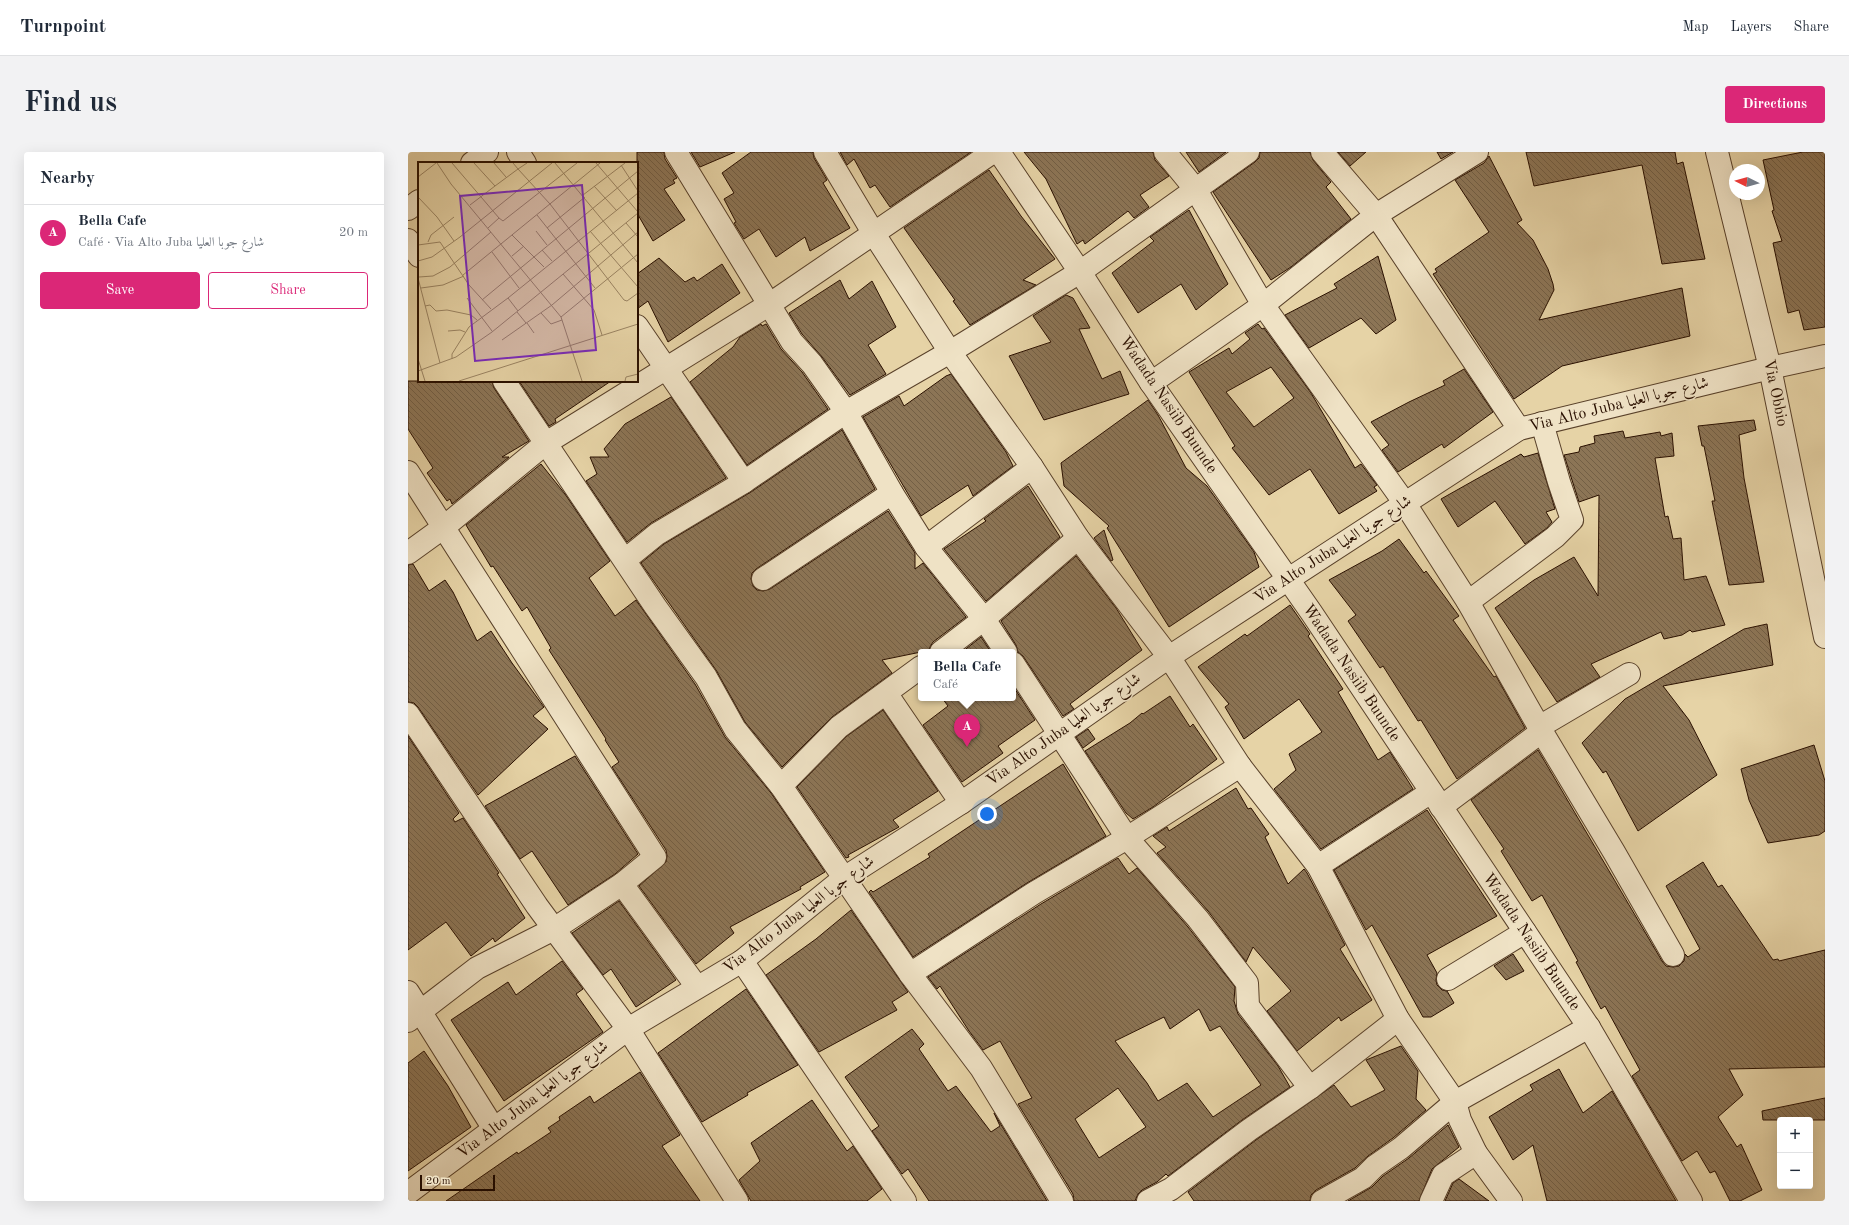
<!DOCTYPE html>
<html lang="en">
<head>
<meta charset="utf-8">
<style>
  body { margin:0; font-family:"Old Standard TT",Amiri,serif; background:#f2f2f3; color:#1f2937 }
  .controls { position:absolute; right:12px; bottom:12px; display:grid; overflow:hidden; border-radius:4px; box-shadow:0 4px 16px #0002 }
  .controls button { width:36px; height:36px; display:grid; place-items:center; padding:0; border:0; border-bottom:1px solid #e0e1e3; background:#fff; color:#1f2937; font:20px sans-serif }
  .compass { position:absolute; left:1321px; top:12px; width:36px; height:36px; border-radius:50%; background:#fff; box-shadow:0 4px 16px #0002; rotate:275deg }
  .scale { position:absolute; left:12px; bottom:10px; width:75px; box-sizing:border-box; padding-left:4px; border:2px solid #2a1000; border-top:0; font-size:11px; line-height:14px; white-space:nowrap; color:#2a1000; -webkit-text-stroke:3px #efe2c5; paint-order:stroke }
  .you { position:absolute; left:579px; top:662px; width:14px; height:14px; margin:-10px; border:3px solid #fff; border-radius:50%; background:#1a73e8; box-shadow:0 0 0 6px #1a73e833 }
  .badge { display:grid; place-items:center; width:26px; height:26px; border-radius:50%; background:#db2777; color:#fff; font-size:13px; font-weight:700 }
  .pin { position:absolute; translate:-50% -33px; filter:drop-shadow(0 1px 2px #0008) }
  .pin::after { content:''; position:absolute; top:21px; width:14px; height:12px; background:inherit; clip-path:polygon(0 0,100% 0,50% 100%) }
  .popup { position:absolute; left:510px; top:497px; width:98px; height:52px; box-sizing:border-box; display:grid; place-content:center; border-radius:4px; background:#fff; filter:drop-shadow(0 1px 3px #0005); font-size:13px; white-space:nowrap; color:#747a83 }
  .popup b { font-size:15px; color:#1f2937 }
  .popup::after { content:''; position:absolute; left:50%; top:100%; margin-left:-8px; border:8px solid transparent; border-top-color:#fff }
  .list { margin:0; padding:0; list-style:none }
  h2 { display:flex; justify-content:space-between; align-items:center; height:52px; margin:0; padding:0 16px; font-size:17px }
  h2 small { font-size:13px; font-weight:400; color:#747a83 }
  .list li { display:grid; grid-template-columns:26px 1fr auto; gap:12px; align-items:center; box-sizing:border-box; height:56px; padding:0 16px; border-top:1px solid #e0e1e3 }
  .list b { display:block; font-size:15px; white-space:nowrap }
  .list p { margin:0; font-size:13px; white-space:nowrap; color:#747a83 }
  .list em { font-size:13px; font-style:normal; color:#747a83 }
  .actions { display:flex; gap:8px; padding:12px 16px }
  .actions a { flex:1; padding:9px 0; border:1px solid #db2777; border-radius:4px; text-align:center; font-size:14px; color:#db2777 }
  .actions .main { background:#db2777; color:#fff }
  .map { position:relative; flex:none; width:1417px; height:1049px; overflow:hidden; border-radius:4px }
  header { display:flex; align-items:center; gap:24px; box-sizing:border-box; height:56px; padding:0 20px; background:#fff; border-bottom:1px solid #e0e1e3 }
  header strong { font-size:19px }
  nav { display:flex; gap:22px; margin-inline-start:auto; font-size:14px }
  .intro { display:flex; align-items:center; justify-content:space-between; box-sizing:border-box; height:96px; padding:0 24px }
  h1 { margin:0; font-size:28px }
  .button { padding:10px 18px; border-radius:4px; background:#db2777; color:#fff; font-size:14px; font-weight:700 }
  main { display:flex; gap:24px; padding:0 24px }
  aside { flex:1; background:#fff; border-radius:4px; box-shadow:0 4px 16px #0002 }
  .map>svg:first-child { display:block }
</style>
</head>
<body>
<header>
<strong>Turnpoint</strong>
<nav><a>Map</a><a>Layers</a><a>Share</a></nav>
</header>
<div class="intro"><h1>Find us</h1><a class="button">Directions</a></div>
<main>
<aside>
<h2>Nearby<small></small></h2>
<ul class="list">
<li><span class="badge">A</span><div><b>Bella Cafe</b><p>Café · Via Alto Juba شارع جوبا العليا</p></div><em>20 m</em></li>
</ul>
<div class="actions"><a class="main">Save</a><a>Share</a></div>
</aside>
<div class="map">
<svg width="1417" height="1049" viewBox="0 0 1417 1049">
  <defs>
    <pattern id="building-back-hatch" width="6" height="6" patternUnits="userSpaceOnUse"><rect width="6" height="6" fill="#8c7556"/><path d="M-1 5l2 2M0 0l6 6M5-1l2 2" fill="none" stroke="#735f45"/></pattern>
  </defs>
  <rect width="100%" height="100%" fill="#e6d3a6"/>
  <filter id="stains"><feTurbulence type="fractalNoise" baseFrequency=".005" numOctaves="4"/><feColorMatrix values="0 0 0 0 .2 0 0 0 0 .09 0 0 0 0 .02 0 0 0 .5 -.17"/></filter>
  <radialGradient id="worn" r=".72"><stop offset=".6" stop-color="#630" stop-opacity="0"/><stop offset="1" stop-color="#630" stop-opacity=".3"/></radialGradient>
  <g fill="url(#building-back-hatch)" stroke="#2a1000" fill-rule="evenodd">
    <path d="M 229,0 L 256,0 L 257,7 L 269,26 L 265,28 L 267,31 L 256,37 L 277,68 L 245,89 L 229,61 Z"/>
    <path d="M 283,0 L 327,0 L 292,15 Z"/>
    <path d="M 343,0 L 405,0 L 406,6 L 419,28 L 415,31 L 442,76 L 402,99 L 397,85 L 368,105 L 351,77 L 336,87 L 326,71 L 328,70 L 316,47 L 326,41 L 314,21 Z"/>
    <path d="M 432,0 L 563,0 L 482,55 L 467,33 L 462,36 L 446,7 L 439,13 Z"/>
    <path d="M 616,0 L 745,0 L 747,8 L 761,24 L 732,43 L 741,55 L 726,66 L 720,59 L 677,92 L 675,88 L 669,92 L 638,27 Z"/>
    <path d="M 778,0 L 818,0 L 791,20 Z"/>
    <path d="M 852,0 L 902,0 L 905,8 L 923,30 L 918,35 L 943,67 L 883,115 L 863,128 L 805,40 L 847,10 L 851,6 Z"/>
    <path d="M 930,0 L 958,0 L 942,14 Z"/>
    <path d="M 1029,0 L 1045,0 L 1033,7 Z"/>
    <path d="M 1118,0 L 1267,0 L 1269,12 L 1275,10 L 1297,107 L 1254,112 L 1234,13 L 1126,34 Z"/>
    <path d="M 1395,0 L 1417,0 L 1417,175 L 1396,178 L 1391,158 L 1380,161 L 1365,91 L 1374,89 L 1364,59 L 1366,58 L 1355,8 Z"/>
    <path d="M 1081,4 L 1114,68 L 1109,71 L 1125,88 L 1140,117 L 1145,132 L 1146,138 L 1131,168 L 1274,136 L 1282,184 L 1154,214 L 1106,247 L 1025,122 L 1029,120 L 1027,117 L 1081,80 L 1047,28 L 1076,11 Z"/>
    <path d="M 581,18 L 613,64 L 647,107 L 615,128 L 628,133 L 562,173 L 545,149 L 547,148 L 496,76 Z"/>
    <path d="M 781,58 L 820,132 L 788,158 L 773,132 L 730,161 L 704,121 L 746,89 L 742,85 Z"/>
    <path d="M 970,104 L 988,168 L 968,182 L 953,166 L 901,196 L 877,163 L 929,136 L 926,132 Z"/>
    <path d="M 251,106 L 277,130 L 286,125 L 289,129 L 314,112 L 332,141 L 260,190 L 240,149 L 229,157 L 229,122 Z"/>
    <path d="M 432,128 L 441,147 L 464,129 L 488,175 L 460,193 L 478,222 L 442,243 L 414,205 L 394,182 L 381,161 Z"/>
    <path d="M 658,143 L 665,146 L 682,176 L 671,177 L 694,227 L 712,219 L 721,242 L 636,268 L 601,204 L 643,190 L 625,164 Z"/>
    <path d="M 353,172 L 354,174 L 358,172 L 373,197 L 394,220 L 420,257 L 339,313 L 282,230 L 325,195 L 332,185 Z"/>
    <path d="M 850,172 L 854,177 L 856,176 L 903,241 L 947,316 L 953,312 L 969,333 L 966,335 L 969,339 L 931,362 L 902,317 L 861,343 L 824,296 L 827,294 L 781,220 L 821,196 L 824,202 L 842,187 L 837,181 ZM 863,215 L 886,246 L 846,275 L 818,240 Z"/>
    <path d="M 1056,217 L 1085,260 L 1036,296 L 1034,292 L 990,320 L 974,298 L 981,293 L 963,270 L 1001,250 L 1037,233 L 1035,229 Z"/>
    <path d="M 543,222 L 598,300 L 605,314 L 565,344 L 560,333 L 513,364 L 455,265 L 491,244 L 496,254 L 538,224 Z"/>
    <path d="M 0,229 L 84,229 L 86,236 L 121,289 L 94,305 L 101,305 L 44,352 L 42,347 L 39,349 L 19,321 L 25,316 L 0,277 Z"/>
    <path d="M 111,229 L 203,229 L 147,267 L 148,270 L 141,274 Z"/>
    <path d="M 263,245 L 318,326 L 243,371 L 219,390 L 178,329 L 189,322 L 182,305 L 201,305 L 196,297 L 217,272 Z"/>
    <path d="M 740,248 L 750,263 L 778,316 L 799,334 L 846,400 L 851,415 L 761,475 L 699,376 L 701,374 L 656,334 L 653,311 Z"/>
    <path d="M 1346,268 L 1348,278 L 1331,283 L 1336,326 L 1356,430 L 1321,433 L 1304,349 L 1307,349 L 1296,294 L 1294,294 L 1290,274 Z"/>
    <path d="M 434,278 L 467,337 L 348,417 L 344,421 L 343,427 L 345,434 L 349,438 L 355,439 L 362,437 L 480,359 L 507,401 L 507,417 L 515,411 L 558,465 L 525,490 L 522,495 L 521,500 L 513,500 L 474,508 L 484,521 L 424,565 L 374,615 L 337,570 L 308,518 L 233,411 L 256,392 L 343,340 Z"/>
    <path d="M 1215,279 L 1217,286 L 1252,280 L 1253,284 L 1264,281 L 1266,304 L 1247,306 L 1257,365 L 1260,364 L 1265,387 L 1273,386 L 1276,428 L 1298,424 L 1317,473 L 1284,480 L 1282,478 L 1274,483 L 1256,487 L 1253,480 L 1183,512 L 1192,525 L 1149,550 L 1087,456 L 1126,428 L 1166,405 L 1190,444 L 1191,343 L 1171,350 L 1156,303 L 1171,300 L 1172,295 L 1187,291 L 1186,284 Z"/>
    <path d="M 1130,301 L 1147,357 L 1138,360 L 1144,370 L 1139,376 L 1117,392 L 1087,349 L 1050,375 L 1033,347 L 1113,302 L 1116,305 Z"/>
    <path d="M 133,312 L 157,342 L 202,409 L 181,426 L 207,464 L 228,448 L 287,532 L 317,585 L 363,641 L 417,720 L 392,735 L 393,737 L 322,775 L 326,781 L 288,812 L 231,734 L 258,710 L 259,704 L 258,698 L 204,615 L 211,610 L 197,588 L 198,587 L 141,498 L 143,496 L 119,455 L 114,459 L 85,414 L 83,415 L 58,373 Z"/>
    <path d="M 620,334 L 652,385 L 578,449 L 536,397 L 578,369 L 576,367 Z"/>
    <path d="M 696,378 L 705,408 L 703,409 L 686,386 Z"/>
    <path d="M 991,387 L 1016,421 L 1018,419 L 1051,464 L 1045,468 L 1086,525 L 1088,524 L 1117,576 L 1049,627 L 1013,568 L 1010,569 L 975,514 L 972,516 L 940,469 L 948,463 L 921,428 L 974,399 Z"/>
    <path d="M 668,404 L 708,456 L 734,498 L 662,552 L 666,557 L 655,564 L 615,504 L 610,500 L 608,493 L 593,469 Z"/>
    <path d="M 5,412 L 21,439 L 37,428 L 45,440 L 69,489 L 83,479 L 104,511 L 136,555 L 125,564 L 140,577 L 70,643 L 10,555 L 6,551 L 0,550 L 0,413 Z"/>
    <path d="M 882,453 L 902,482 L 900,484 L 935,537 L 930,540 L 970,608 L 982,600 L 1005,637 L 913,697 L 866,637 L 888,618 L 881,602 L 914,580 L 891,547 L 836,587 L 817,555 L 821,552 L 790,515 L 837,482 L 839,484 Z"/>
    <path d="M 1359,472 L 1365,513 L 1255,534 L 1281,568 L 1309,623 L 1230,679 L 1198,619 L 1195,621 L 1174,591 L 1217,547 L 1336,477 Z"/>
    <path d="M 573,485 L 583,500 L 554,500 Z"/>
    <path d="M 605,534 L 627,568 L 590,594 L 595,601 L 554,630 L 515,573 L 540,554 L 534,546 L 605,546 Z"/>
    <path d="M 762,544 L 782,575 L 785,572 L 809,607 L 745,655 L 725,667 L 718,661 L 677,599 L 722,571 L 734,561 L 735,562 Z"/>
    <path d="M 475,558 L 530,639 L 485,668 L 491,675 L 440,703 L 441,705 L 438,706 L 389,635 L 439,584 Z"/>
    <path d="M 680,577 L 687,587 L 675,596 L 668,585 Z"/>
    <path d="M 0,584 L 51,661 L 45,667 L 47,670 L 55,666 L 91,721 L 89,722 L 117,766 L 87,790 L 85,786 L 63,804 L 38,770 L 0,798 Z"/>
    <path d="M 1406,593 L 1417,629 L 1417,679 L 1411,683 L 1360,691 L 1341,648 L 1333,617 Z"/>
    <path d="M 1130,598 L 1254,809 L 1258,814 L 1265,815 L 1271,814 L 1276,809 L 1277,802 L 1280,805 L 1292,797 L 1258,734 L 1295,710 L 1310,735 L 1314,733 L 1365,808 L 1370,807 L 1371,809 L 1417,798 L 1417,915 L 1321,917 L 1335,943 L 1310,965 L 1329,995 L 1333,992 L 1354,1038 L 1332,1049 L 1322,1049 L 1307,1019 L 1302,1021 L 1289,999 L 1274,1009 L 1224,924 L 1232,918 L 1197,854 L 1193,857 L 1168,810 L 1170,809 L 1134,743 L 1124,749 L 1093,699 L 1096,697 L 1063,648 Z"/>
    <path d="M 167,604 L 230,702 L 207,722 L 160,753 L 124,699 L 112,707 L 77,654 Z"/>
    <path d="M 655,612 L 698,684 L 619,731 L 505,805 L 461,740 L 463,738 L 465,740 L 522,705 L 520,702 Z"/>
    <path d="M 828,636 L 840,657 L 843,656 L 861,682 L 857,685 L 880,732 L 896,717 L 899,721 L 937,793 L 932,797 L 964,848 L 933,869 L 931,865 L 889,899 L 859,859 L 883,839 L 845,795 L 838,810 L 800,759 L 749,701 L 758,695 L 745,684 L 759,675 L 761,679 Z"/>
    <path d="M 1019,658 L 1089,764 L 1019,803 L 1029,821 L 1028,828 L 1029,833 L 1034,838 L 1039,839 L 1046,851 L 1023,865 L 1015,865 L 964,773 L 958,778 L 926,718 Z"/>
    <path d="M 710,706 L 721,722 L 729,716 L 780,775 L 827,835 L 826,849 L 830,862 L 870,914 L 882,935 L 834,968 L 760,1024 L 758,1022 L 749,1030 L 734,1038 L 730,1042 L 727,1049 L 666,1049 L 665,1042 L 610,952 L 624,946 L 592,889 L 575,898 L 561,879 L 532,834 L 529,837 L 520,825 L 633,752 ZM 791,857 L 802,879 L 812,874 L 853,933 L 805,965 L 779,931 L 750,949 L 739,931 L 707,889 L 756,865 L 762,877 ZM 710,936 L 738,975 L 691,1006 L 667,967 Z"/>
    <path d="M 211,749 L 268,828 L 228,855 L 203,817 L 195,823 L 164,781 Z"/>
    <path d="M 443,758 L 500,840 L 484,850 L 489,858 L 411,900 L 358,823 L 408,787 Z"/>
    <path d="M 1105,802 L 1116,819 L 1098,828 L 1086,814 Z"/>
    <path d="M 154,809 L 175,837 L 168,842 L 195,880 L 96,949 L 43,868 L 100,830 L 108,843 Z"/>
    <path d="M 338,837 L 390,913 L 339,941 L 340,943 L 294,970 L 250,901 Z"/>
    <path d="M 504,877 L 516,892 L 511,897 L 540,939 L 548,934 L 583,980 L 592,974 L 586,961 L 639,1049 L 521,1049 L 500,1017 L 494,1022 L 464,979 L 471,974 L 437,925 Z"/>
    <path d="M 993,894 L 1010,919 L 1008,947 L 1018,958 L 985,986 L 960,1004 L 947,1016 L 908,1038 L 903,1043 L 902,1049 L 786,1049 L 780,1040 L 848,988 L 926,933 L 943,955 L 977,938 L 958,908 Z"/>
    <path d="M 16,899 L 40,934 L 63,975 L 0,1019 L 0,911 Z"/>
    <path d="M 1151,917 L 1175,961 L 1204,939 L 1268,1049 L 1139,1049 L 1125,993 L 1105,1008 L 1081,965 L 1125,938 L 1122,933 Z"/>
    <path d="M 232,920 L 272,983 L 254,994 L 292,1049 L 38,1049 L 109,1000 L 110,1002 L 143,980 L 140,976 L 152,968 L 151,965 L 182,944 L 186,951 Z"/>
    <path d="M 1417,946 L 1417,968 L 1355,968 L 1354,959 Z"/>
    <path d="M 404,948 L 439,999 L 445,994 L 474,1037 L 459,1049 L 343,1049 L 331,1028 L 352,1009 L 343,991 Z"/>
    <path d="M 1040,973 L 1051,995 L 1024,1017 L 1011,1049 L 940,1049 L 964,1035 L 975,1024 L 1001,1006 Z"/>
    <path d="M 1051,1027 L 1081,1049 L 1037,1049 L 1045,1031 Z"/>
  </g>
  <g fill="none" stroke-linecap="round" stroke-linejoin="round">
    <g stroke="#59412a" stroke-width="24">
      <g id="minor">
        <path d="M 110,0 L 117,11"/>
        <path d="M 268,0 L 384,190 L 404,212 L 438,260 L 484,341 L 518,395 L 576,467 L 598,500"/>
        <path d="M 417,0 L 466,82 L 542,200 L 624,315 L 670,386 L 761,505 L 832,614 L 910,714 L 990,867 L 1047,950 L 1052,968 L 1068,1001 L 1103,1049"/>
        <path d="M 591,0 L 672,120 L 743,231 L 903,460 L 1182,877 L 1283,1049"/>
        <path d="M 757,0 L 788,38 L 855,153 L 996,350 L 1060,450 L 1131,575 L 1206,700 L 1265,803"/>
        <path d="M 914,0 L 968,63 L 1111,277"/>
        <path d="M 1309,0 L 1362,216 L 1417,485"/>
        <path d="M 64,11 L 79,0"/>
        <path d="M 0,57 L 11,49"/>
        <path d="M 0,88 L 11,104"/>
        <path d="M 229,174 L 336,330"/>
        <path d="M 96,229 L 247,454 L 298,525 L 327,577 L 373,634 L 502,822 L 573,916 L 654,1049"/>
        <path d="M 743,231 L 855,153 L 968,63 L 1069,0"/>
        <path d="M 0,320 L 247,705 L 214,732 L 289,835"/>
        <path d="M 518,395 L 624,315"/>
        <path d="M 0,401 L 36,375 L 138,291 L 362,152 L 585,0"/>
        <path d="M 217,408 L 249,382 L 336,330 L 438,260 L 542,200 L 672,120 L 840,0"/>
        <path d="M 355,427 L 484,341"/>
        <path d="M 1060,450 L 1147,385 L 1164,368 L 1151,330 L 1134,271"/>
        <path d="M 533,500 L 576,467 L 670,386"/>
        <path d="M 605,511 L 719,686 L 790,767 L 839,831 L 840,854 L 902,936"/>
        <path d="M 478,541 L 553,651"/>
        <path d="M 0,562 L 129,754 L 220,877 L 329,1049"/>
        <path d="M 1131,575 L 1221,522"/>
        <path d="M 373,634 L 431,575 L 513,515"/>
        <path d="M 1033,655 L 1133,580"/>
        <path d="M 910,714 L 1023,640"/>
        <path d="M 334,809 L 497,1049"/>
        <path d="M 502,822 L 626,741 L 719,686 L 832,614"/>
        <path d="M 1040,827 L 1117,780"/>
        <path d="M 0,840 L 86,977"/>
        <path d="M 0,869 L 69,816 L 146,777 L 214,732"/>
        <path d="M 0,1041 L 220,877 L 334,809 L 436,726 L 553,651 L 761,505 L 1111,277 L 1362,216 L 1417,204"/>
        <path d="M 740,1049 L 763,1037 L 841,978 L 902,936 L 990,867"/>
        <path d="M 914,1049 L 955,1026 L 967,1014 L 993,996 L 1047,950 L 1181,875"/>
        <path d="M 1023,1049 L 1035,1023 L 1068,1001"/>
      </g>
    </g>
    <use href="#minor" stroke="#efe2c5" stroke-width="22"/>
  </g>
  <g text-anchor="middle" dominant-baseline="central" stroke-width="3" stroke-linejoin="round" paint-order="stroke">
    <g font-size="16" fill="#2a1000" stroke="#efe2c5">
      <text transform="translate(1367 241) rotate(78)">Via Obbio</text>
      <text transform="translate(760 253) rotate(56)">Wadada Nasiib Buunde</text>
      <text transform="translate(1211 253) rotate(-14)">Via Alto Juba شارع جوبا العليا</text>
      <text transform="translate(925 398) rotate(-33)">Via Alto Juba شارع جوبا العليا</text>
      <text transform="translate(943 521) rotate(56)">Wadada Nasiib Buunde</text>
      <text transform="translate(656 578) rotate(-35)">Via Alto Juba شارع جوبا العليا</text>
      <text transform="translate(391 763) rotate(-37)">Via Alto Juba شارع جوبا العليا</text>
      <text transform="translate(1123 790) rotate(56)">Wadada Nasiib Buunde</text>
      <text transform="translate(125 948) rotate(-37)">Via Alto Juba شارع جوبا العليا</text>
    </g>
  </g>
  <g transform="translate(10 10)">
    <rect width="220" height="220" fill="#e6d3a6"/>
    <path fill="none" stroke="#9b8564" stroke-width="1" d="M 19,1 L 33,22 L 143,155 L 164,219M 34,1 L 81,56M 76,1 L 88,15M 95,1 L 100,7 L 109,1M 137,1 L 220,101M 178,1 L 220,50M 203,3 L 220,29M 0,15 L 18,1M 77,24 L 100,7 L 132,42 L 206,138 L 209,139 L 220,131M 176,24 L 199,49M 165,33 L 207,1M 0,35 L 19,55 L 36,79M 52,43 L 77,24 L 56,1M 119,53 L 177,126M 208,61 L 220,75M 70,66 L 81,56 L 85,59 L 159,1M 129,66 L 167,35M 118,69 L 129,83M 172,69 L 220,125M 94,73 L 126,105M 10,80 L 13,73 L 36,55M 0,83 L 22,80 L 51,123 L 73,147M 124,88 L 134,99M 74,90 L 101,126M 94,94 L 106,84M 0,99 L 14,95 L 42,75 L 134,1M 145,112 L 176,148 L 184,173M 45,113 L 182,1M 1,115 L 15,114 L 32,105 L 73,70M 0,116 L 22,201M 3,126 L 25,123 L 46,114M 49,136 L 74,169M 90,136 L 100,149M 64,138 L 220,9M 7,144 L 12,143 L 18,149 L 29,148 L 53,153 L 59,158M 99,150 L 108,161M 123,151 L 133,162 L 144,158M 143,155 L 220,92M 109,161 L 116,171M 30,169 L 42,168 L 47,170M 84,178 L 134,143 L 220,70M 0,197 L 7,219M 34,197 L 34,192 L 51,165 L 90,136 L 220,31M 0,209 L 38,195 L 74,170 L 220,51M 41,219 L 220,162M 207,219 L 208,215 L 220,212"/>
    <path fill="#7b2cbf" fill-opacity="0.15" stroke="#7b2cbf" stroke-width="2" d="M 164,23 L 178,188 L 57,199 L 42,34 Z"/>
    <rect width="220" height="220" fill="none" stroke="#2a1000" stroke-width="2"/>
  </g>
  <rect width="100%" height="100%" filter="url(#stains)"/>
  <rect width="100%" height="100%" fill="url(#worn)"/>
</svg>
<div class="controls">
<button>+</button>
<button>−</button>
</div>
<svg class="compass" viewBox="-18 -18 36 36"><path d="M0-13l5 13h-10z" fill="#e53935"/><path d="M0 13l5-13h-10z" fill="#747a83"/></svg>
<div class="scale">20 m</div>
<div class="you"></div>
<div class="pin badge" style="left:559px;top:595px">A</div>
<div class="popup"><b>Bella Cafe</b>Café</div>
</div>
</main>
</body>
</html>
